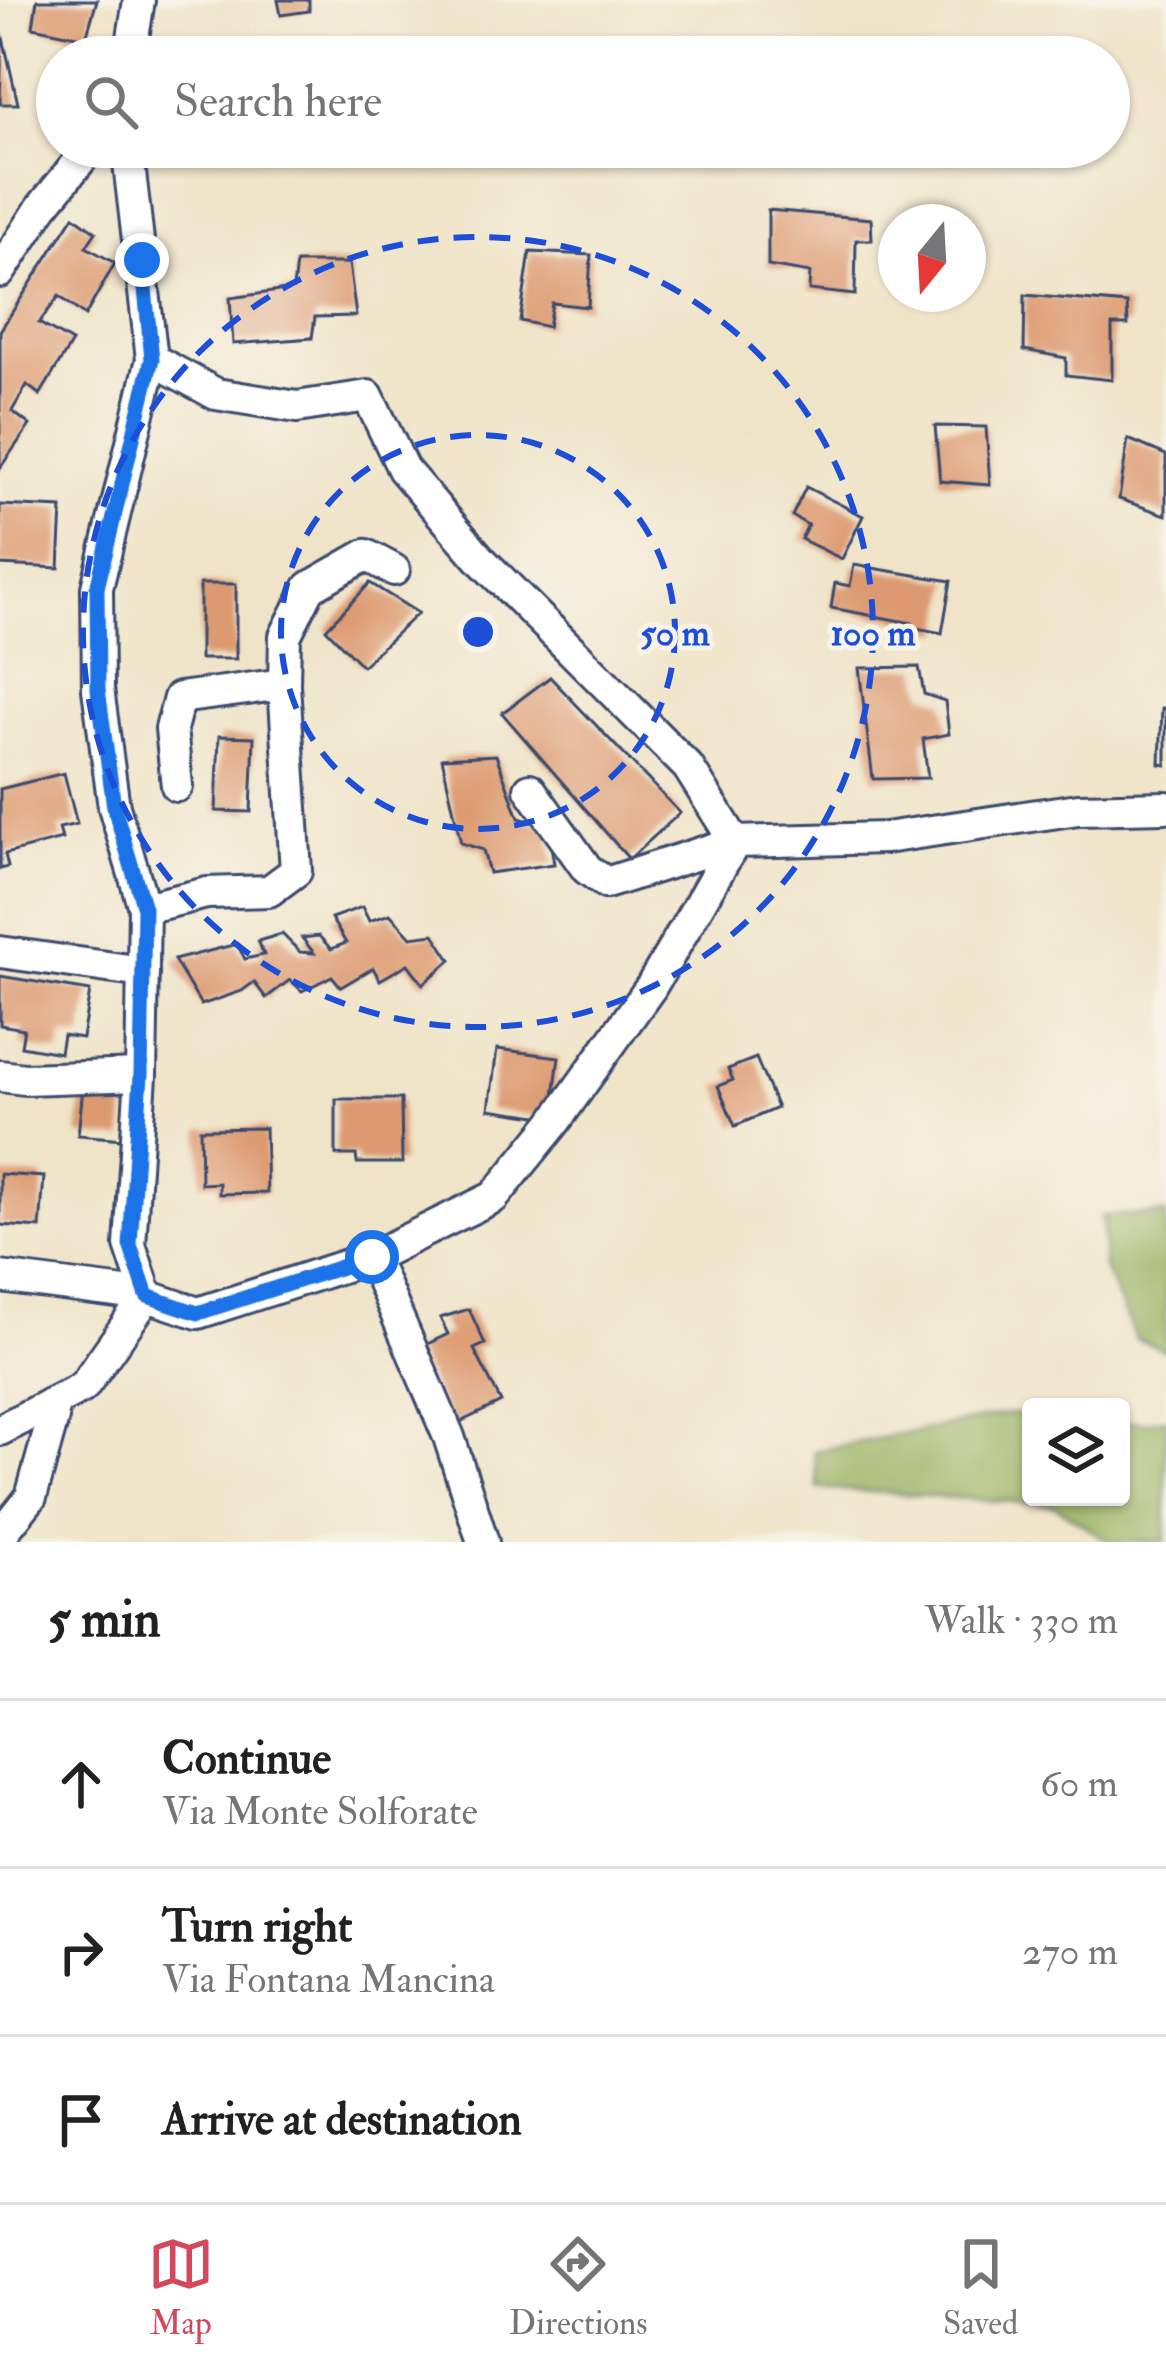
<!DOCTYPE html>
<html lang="en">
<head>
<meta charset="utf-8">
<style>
  body { margin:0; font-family:"IM FELL Double Pica",serif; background:#f6f6f6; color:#202124 }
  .controls { position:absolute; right:36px; bottom:36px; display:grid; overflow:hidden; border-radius:12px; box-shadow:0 3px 9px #0004 }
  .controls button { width:108px; height:108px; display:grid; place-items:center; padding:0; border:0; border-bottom:3px solid #e0e0e0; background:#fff; color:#202124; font:60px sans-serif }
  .compass { position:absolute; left:878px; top:204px; width:108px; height:108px; border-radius:50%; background:#fff; box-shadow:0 3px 9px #0004; rotate:198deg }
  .stop { position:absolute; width:36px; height:36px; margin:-27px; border:9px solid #1a73e8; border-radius:50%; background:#fff }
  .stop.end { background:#1a73e8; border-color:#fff; box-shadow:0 3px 12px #0008 }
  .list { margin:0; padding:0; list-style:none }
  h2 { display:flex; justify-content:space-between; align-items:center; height:156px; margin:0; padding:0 48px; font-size:51px }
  h2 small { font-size:39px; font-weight:400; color:#757577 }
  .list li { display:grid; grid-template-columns:78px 1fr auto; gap:36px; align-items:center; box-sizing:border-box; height:168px; padding:0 48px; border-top:3px solid #e0e0e0 }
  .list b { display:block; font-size:45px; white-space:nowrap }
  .list p { margin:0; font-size:39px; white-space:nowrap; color:#757577 }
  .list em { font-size:39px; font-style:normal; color:#757577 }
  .icon { flex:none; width:66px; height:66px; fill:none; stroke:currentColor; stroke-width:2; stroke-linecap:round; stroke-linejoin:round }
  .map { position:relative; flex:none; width:1166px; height:1542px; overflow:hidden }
  .search { position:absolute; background:#fff; box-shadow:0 3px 9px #0004; left:36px; right:36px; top:36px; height:132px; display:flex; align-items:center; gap:30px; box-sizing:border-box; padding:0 42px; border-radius:66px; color:#757577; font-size:45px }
  .sheet { height:660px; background:#fff }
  nav { display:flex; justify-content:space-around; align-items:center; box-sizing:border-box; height:168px; border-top:3px solid #e0e0e0; background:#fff; font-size:33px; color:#757577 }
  nav a { display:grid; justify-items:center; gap:6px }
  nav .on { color:#d1495b }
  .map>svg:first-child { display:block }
</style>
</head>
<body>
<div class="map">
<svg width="1166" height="1542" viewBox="0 0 1166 1542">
  <rect width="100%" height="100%" fill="#f7f3e8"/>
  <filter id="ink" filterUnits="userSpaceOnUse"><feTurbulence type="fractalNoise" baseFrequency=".00833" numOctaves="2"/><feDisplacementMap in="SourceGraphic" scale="24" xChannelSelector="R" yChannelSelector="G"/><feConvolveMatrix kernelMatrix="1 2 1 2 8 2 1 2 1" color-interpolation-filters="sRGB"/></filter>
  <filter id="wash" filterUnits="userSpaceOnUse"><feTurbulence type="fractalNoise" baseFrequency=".004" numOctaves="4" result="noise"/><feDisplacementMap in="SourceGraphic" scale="48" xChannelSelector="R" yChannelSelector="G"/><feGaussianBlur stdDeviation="2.7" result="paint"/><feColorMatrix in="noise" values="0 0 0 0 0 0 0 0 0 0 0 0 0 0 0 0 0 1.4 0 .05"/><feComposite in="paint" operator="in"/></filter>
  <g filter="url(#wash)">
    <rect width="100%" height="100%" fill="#f0e4c8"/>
    <g fill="#9bb364" stroke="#5b7161" stroke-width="3">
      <path d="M 1166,1214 L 1166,1351 L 1136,1339 L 1104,1268 L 1102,1216 Z"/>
      <path d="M 1007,1414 L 1031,1416 L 1031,1497 L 1121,1497 L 1121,1421 L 1146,1422 L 1166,1418 L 1166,1542 L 1110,1542 L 1054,1505 L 818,1488 L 814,1451 Z"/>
    </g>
    <g id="blocks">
      <g fill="#dd9a6f">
        <path d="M 37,0 L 97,0 L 86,38 L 33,27 Z"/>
        <path d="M 278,0 L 309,0 L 309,11 L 281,15 Z"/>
        <path d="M 2,33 L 18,104 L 0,104 Z"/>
        <path d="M 768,210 L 871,219 L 872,240 L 856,240 L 855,295 L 809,290 L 810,273 L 768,266 Z"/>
        <path d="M 74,216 L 96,232 L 86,247 L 115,263 L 85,316 L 59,296 L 39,323 L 72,342 L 40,395 L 27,385 L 12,411 L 30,425 L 0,468 L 0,331 Z"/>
        <path d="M 530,252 L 591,255 L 588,307 L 552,303 L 548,327 L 520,321 Z"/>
        <path d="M 296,263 L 349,263 L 356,316 L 315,317 L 312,338 L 233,344 L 230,298 L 293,289 Z"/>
        <path d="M 1025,295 L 1127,304 L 1128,325 L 1112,325 L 1112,380 L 1066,375 L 1066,358 L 1024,350 Z"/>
        <path d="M 935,426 L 986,427 L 990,485 L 940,481 Z"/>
        <path d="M 1128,439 L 1166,455 L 1166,515 L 1119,499 Z"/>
        <path d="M 806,487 L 863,516 L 842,559 L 801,539 L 808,525 L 792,516 Z"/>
        <path d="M 0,505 L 62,508 L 59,568 L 0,565 Z"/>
        <path d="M 854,565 L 951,581 L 942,633 L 911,627 L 912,623 L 831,608 L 835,583 L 850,586 Z"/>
        <path d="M 370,583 L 418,613 L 362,666 L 326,629 Z"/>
        <rect x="200" y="584" width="36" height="75"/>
        <path d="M 919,667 L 924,694 L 945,701 L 949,734 L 923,739 L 928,778 L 873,779 L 859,668 Z"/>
        <path d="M 550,677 L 680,813 L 629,859 L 502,713 Z"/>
        <path d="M 1162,708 L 1166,708 L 1166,765 L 1160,764 Z"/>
        <path d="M 219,736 L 254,737 L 251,812 L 216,811 Z"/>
        <path d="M 496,755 L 519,818 L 548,827 L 554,864 L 489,873 L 483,850 L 461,843 L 442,758 Z"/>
        <path d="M 64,773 L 77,824 L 59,828 L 62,839 L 5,854 L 8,867 L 0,869 L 0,789 Z"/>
        <path d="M 362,907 L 369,921 L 390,914 L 411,937 L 434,934 L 451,960 L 423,984 L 408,964 L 380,980 L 373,968 L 341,987 L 332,976 L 302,991 L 290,980 L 266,998 L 254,982 L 242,991 L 201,1005 L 174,960 L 237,944 L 245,959 L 264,955 L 258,941 L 282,934 L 300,952 L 314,953 L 302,938 L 319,936 L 331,949 L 346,943 L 331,918 Z"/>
        <path d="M 0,976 L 90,991 L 82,1038 L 63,1035 L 60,1053 L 21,1046 L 24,1029 L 0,1025 Z"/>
        <path d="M 497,1049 L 559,1057 L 551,1118 L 489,1109 Z"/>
        <path d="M 756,1058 L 777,1108 L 735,1126 L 718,1086 L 733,1080 L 728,1069 Z"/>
        <path d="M 83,1088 L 127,1092 L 123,1139 L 78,1135 Z"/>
        <path d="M 336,1099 L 401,1099 L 402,1163 L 357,1163 L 356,1155 L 336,1155 Z"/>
        <path d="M 265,1128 L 267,1193 L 219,1194 L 219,1183 L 201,1184 L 200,1129 Z"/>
        <path d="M 0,1174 L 44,1177 L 40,1228 L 0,1225 Z"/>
        <path d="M 469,1309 L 485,1344 L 474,1349 L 501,1402 L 452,1426 L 415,1350 L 448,1334 L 440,1318 Z"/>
      </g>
    </g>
  </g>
  <g filter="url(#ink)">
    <use href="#blocks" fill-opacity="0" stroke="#3b4a6e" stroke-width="3"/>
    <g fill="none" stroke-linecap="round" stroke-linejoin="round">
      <g stroke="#3b4a6e" stroke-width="36">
        <g id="street">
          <path d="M 130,57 L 139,0"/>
          <path d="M 127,147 L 152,359 L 97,588 L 98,689 L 114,807 L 144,908 L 141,1075 L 130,1245 L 147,1296"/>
          <path d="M 0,272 L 42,207 L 91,147"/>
          <path d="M 152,359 L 216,394 L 297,407 L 368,396 L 403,469 L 482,561 L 688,767 L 735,842"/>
          <path d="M 177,786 L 171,729 L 179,698 L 284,684"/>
          <path d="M 530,789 L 587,869 L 606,883 L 735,842 L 885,838 L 1078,809 L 1166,807"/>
          <path d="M 144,908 L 207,893 L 269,891 L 296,871 L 284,684 L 285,636 L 310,587 L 366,555 L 394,570"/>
          <path d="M 0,952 L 143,972"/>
          <path d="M 0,1076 L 25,1079 L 141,1075"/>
          <path d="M 372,1257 L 449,1437 L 483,1542"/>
          <path d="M 0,1277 L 147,1296 L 198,1313 L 372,1257 L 494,1197 L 554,1123 L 651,987 L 735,842"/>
          <path d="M 0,1430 L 83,1387 L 147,1296"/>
          <path d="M 0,1536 L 31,1497 L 53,1418 L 50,1404"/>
        </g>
      </g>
      <use href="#street" stroke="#fff" stroke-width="30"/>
    </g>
  </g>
  <g fill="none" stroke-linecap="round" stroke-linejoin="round" filter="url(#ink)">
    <path stroke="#1a73e8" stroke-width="15" d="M 142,260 L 152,359 L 97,588 L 98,689 L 114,807 L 144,908 L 141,1075 L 130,1245 L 147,1296 L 198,1313 L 372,1257"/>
  </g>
  <g fill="none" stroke="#1d4ed8" stroke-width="6" stroke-dasharray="21 15">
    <circle cx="478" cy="632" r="197"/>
    <circle cx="478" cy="632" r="395"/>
  </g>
  <circle cx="478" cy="632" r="18" fill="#1d4ed8" stroke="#f7f3e8" stroke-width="6"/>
  <g font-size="36" text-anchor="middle" font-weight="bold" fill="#1d4ed8" stroke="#f7f3e8" stroke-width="10" stroke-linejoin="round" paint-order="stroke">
    <text x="675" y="645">50 m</text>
    <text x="873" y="645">100 m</text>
  </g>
</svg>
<div class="controls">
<button><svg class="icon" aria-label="layers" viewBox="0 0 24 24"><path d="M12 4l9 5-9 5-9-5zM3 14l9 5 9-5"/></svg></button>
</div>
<svg class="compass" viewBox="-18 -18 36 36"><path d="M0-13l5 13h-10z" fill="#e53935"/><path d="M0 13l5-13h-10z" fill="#757577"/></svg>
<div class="stop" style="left:372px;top:1257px"></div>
<div class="stop end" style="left:142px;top:260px"></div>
<div class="search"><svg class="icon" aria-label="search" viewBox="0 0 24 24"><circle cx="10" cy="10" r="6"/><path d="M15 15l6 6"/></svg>Search here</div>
</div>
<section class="sheet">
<h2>5 min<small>Walk · 330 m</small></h2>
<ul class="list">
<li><svg class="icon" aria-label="ahead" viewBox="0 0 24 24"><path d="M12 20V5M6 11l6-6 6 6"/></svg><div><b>Continue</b><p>Via Monte Solforate</p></div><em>60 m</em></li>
<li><svg class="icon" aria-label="right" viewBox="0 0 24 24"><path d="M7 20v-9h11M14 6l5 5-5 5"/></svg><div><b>Turn right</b><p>Via Fontana Mancina</p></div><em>270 m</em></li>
<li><svg class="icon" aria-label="arrive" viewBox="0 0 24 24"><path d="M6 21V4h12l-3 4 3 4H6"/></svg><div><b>Arrive at destination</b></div></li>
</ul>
</section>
<nav>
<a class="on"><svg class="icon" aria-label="map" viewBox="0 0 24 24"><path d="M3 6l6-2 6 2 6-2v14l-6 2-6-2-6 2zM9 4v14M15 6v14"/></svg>Map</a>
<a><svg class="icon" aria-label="directions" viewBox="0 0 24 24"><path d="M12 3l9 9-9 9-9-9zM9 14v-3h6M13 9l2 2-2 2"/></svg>Directions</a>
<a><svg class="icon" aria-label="saved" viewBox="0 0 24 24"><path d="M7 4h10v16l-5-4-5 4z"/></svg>Saved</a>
</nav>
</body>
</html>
